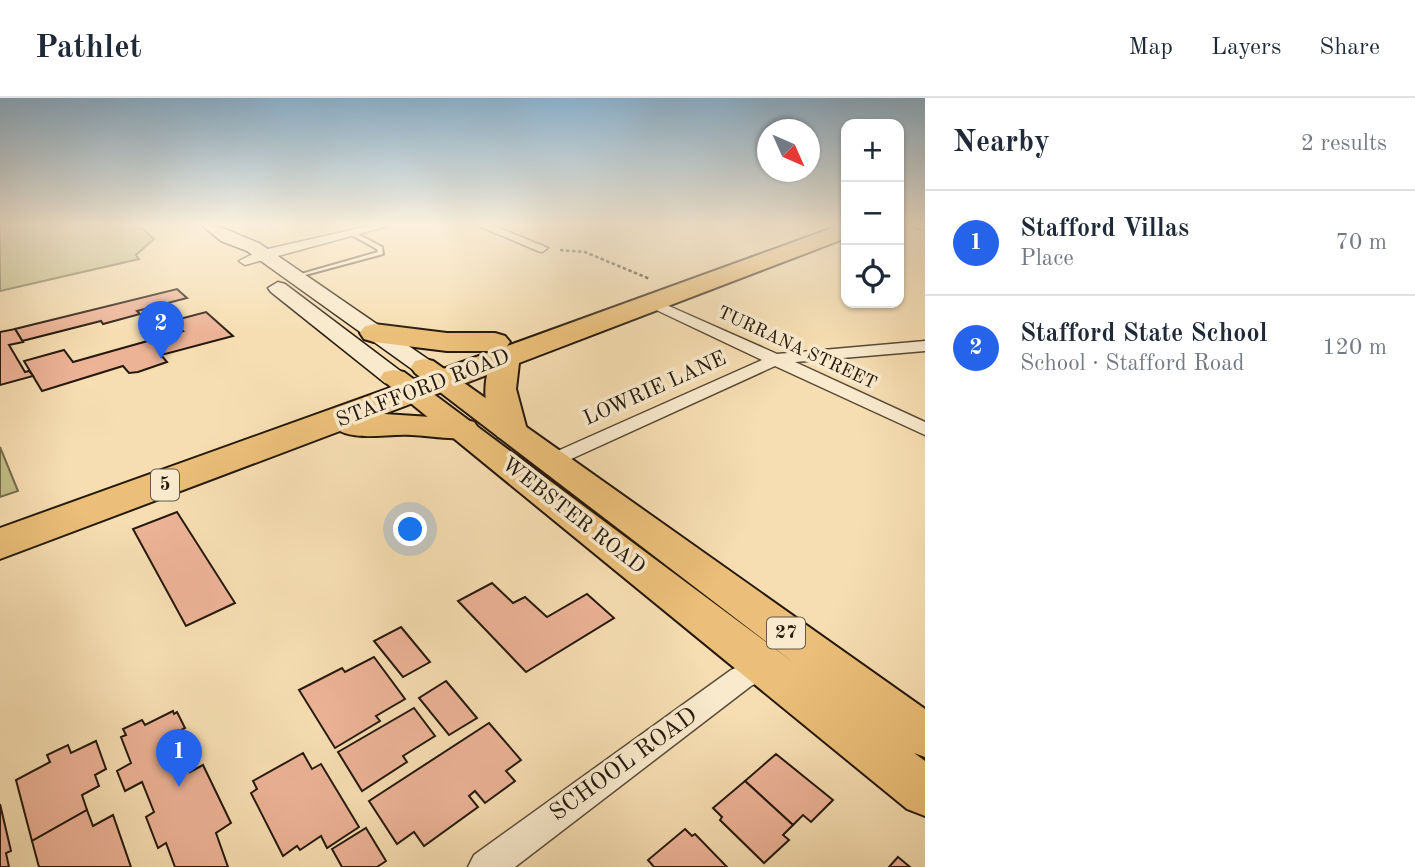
<!DOCTYPE html>
<html lang="en">
<head>
<meta charset="utf-8">
<style>
  body { margin:0; font-family:"Old Standard TT",serif; background:#f2f2f3; color:#1f2937 }
  .controls { position:absolute; right:21px; top:21px; display:grid; overflow:hidden; border-radius:14px; box-shadow:0 2px 5px #0004 }
  .controls button { width:63px; height:63px; display:grid; place-items:center; padding:0; border:0; border-bottom:2px solid #e0e1e3; background:#fff; color:#1f2937; font:35px sans-serif }
  .compass { position:absolute; left:757px; top:21px; width:63px; height:63px; border-radius:50%; background:#fff; box-shadow:0 2px 5px #0004; rotate:135deg }
  .you { position:absolute; left:411px; top:432px; width:24px; height:24px; margin:-18px; border:5px solid #fff; border-radius:50%; background:#1a73e8; box-shadow:0 0 0 10px #1a73e833 }
  .badge { display:grid; place-items:center; width:46px; height:46px; border-radius:50%; background:#2563eb; color:#fff; font-size:23px; font-weight:700 }
  .pin { position:absolute; translate:-50% -58px; filter:drop-shadow(0 2px 4px #0008) }
  .pin::after { content:''; position:absolute; top:37px; width:24px; height:21px; background:inherit; clip-path:polygon(0 0,100% 0,50% 100%) }
  .list { margin:0; padding:0; list-style:none }
  h2 { display:flex; justify-content:space-between; align-items:center; height:91px; margin:0; padding:0 28px; font-size:30px }
  h2 small { font-size:23px; font-weight:400; color:#747a83 }
  .list li { display:grid; grid-template-columns:46px 1fr auto; gap:21px; align-items:center; box-sizing:border-box; height:105px; padding:0 28px; border-top:2px solid #e0e1e3 }
  .list b { display:block; font-size:26px; white-space:nowrap }
  .list p { margin:0; font-size:23px; white-space:nowrap; color:#747a83 }
  .list em { font-size:23px; font-style:normal; color:#747a83 }
  .icon { flex:none; width:38px; height:38px; fill:none; stroke:currentColor; stroke-width:2; stroke-linecap:round; stroke-linejoin:round }
  .map { position:relative; flex:none; width:925px; height:769px; overflow:hidden }
  header { display:flex; align-items:center; gap:42px; box-sizing:border-box; height:98px; padding:0 35px; background:#fff; border-bottom:2px solid #e0e1e3 }
  header strong { font-size:33px }
  nav { display:flex; gap:38px; margin-inline-start:auto; font-size:24px }
  main { display:flex }
  aside { flex:1; background:#fff }
  .map>svg:first-child { display:block }
</style>
</head>
<body>
<header>
<strong>Pathlet</strong>
<nav><a>Map</a><a>Layers</a><a>Share</a></nav>
</header>
<main>
<div class="map">
<svg width="925" height="769" viewBox="0 0 925 769">
  <rect width="100%" height="100%" fill="#f6deb2"/>
  <filter id="stains"><feTurbulence type="fractalNoise" baseFrequency=".00286" numOctaves="4"/><feColorMatrix values="0 0 0 0 .2 0 0 0 0 .09 0 0 0 0 .02 0 0 0 .5 -.17"/></filter>
  <radialGradient id="worn" r=".72"><stop offset=".6" stop-color="#630" stop-opacity="0"/><stop offset="1" stop-color="#630" stop-opacity=".3"/></radialGradient>
  <g fill="#c3bf87" stroke="#746c4a" stroke-width="2">
    <path d="M 0,128 L 132,128 L 143,131 L 154,141 L 136,157 L 139,161 L 0,193 Z"/>
    <path d="M 0,349 L 18,393 L 0,399 Z"/>
  </g>
  <g fill="#edb397" stroke="#25190e" stroke-width="2">
    <path d="M 177,191 L 187,200 L 137,213 L 140,216 L 103,226 L 101,223 L 22,243 L 15,231 Z"/>
    <path d="M 206,214 L 233,238 L 161,257 L 167,264 L 138,274 L 129,275 L 123,268 L 42,293 L 24,263 L 64,252 L 73,264 L 183,233 L 172,223 Z"/>
    <path d="M 15,231 L 23,244 L 9,247 L 25,274 L 29,273 L 33,278 L 0,287 L 0,234 Z"/>
    <path d="M 177,414 L 235,505 L 186,528 L 133,431 Z"/>
    <path d="M 492,485 L 513,505 L 525,499 L 547,519 L 587,496 L 614,520 L 526,574 L 458,503 Z"/>
    <path d="M 401,529 L 430,564 L 403,579 L 374,543 Z"/>
    <path d="M 374,559 L 405,601 L 376,618 L 380,623 L 335,650 L 299,592 L 342,570 L 345,574 Z"/>
    <path d="M 446,583 L 477,620 L 449,637 L 419,600 Z"/>
    <path d="M 414,610 L 435,638 L 403,658 L 407,664 L 362,693 L 338,654 Z"/>
    <path d="M 173,613 L 174,616 L 177,614 L 185,630 L 181,632 L 186,644 L 175,649 L 186,673 L 189,671 L 190,674 L 203,667 L 231,725 L 216,735 L 228,769 L 175,769 L 166,745 L 158,750 L 146,719 L 154,714 L 142,684 L 125,693 L 117,673 L 131,665 L 121,639 L 126,637 L 123,631 L 142,622 L 145,627 Z"/>
    <path d="M 489,625 L 521,662 L 506,673 L 515,683 L 485,705 L 475,693 L 469,698 L 478,709 L 424,748 L 414,734 L 397,746 L 369,703 Z"/>
    <path d="M 96,643 L 106,671 L 95,677 L 99,688 L 82,697 L 87,712 L 32,743 L 16,682 L 50,664 L 47,657 L 68,647 L 71,655 Z"/>
    <path d="M 303,655 L 312,671 L 321,666 L 359,729 L 327,750 L 321,738 L 300,752 L 297,748 L 283,758 L 251,695 L 257,691 L 253,683 Z"/>
    <path d="M 776,656 L 833,702 L 811,724 L 803,717 L 793,727 L 745,683 Z"/>
    <path d="M 745,683 L 793,727 L 783,737 L 789,742 L 764,765 L 720,722 L 722,719 L 713,710 Z"/>
    <path d="M 0,706 L 11,753 L 6,755 L 9,769 L 0,769 Z"/>
    <path d="M 87,712 L 93,728 L 113,717 L 131,769 L 39,769 L 32,743 Z"/>
    <path d="M 366,730 L 386,763 L 377,769 L 342,769 L 332,751 Z"/>
    <path d="M 685,731 L 692,738 L 695,736 L 727,769 L 654,769 L 648,762 Z"/>
    <path d="M 898,759 L 910,769 L 889,769 Z"/>
  </g>
  <g fill="none" stroke-linecap="round" stroke-linejoin="round">
    <g stroke="#594a37" stroke-width="4">
      <path id="lane" d="M 352,133 L 382,149 L 383,156 L 294,180 L 294,178 L 378,154 L 377,151 L 350,136 L 350,134 Z"/>
    </g>
    <g stroke="#594a37" stroke-width="3">
      <g id="street">
        <path d="M 369,128 L 388,128 L 245,167 L 239,163 L 259,153 Z"/>
        <path d="M 479,128 L 495,128 L 548,150 L 542,154 L 538,153 Z"/>
        <path d="M 915,128 L 925,128 L 925,132 L 917,130 Z"/>
        <path d="M 653,201 L 777,256 L 925,243 L 925,253 L 795,264 L 925,324 L 925,337 L 775,268 L 558,367 L 544,367 L 541,363 L 544,359 L 762,262 L 648,208 L 646,205 L 648,202 Z"/>
        <path d="M 764,557 L 774,560 L 778,568 L 774,576 L 751,588 L 515,769 L 468,769 L 474,757 L 731,572 Z"/>
      </g>
    </g>
    <g stroke="#25190e" stroke-width="3">
      <g id="secondary">
        <path d="M 203,128 C 224,127 239,138 259,145 L 432,264 L 436,269 L 432,274 L 416,274 L 247,153 L 221,143 Z"/>
        <path d="M 278,184 L 285,186 L 403,275 L 406,280 L 403,285 L 394,287 L 385,285 L 271,194 L 268,190 Z"/>
      </g>
    </g>
    <g stroke="#25190e" stroke-width="4">
      <path id="primary" d="M 424,261 L 433,263 L 925,611 L 925,659 L 914,655 L 925,663 L 925,718 L 907,711 L 380,280 L 384,274 L 394,272 L 404,274 L 794,565 L 415,275 L 411,269 L 415,263 Z"/>
    </g>
    <g stroke="#25190e" stroke-width="4">
      <path id="highway" d="M 838,128 L 846,128 L 846,140 L 519,265 L 516,291 L 527,332 L 522,339 L 510,342 L 498,339 C 486,323 483,296 487,277 L 384,316 L 462,321 L 474,324 L 479,331 L 474,338 C 454,343 433,338 412,337 C 390,335 360,343 340,333 L 0,461 L 0,430 L 493,253 L 447,253 L 374,244 L 364,241 L 360,235 L 364,229 L 374,226 L 447,235 L 495,235 L 505,238 L 510,244 L 507,248 Z"/>
    </g>
    <path stroke="#25190e" stroke-width="2.5" stroke-dasharray="3.5 2.5" stroke-linecap="butt" d="M 560,152 L 585,154 L 650,181"/>
    <use href="#lane" fill="#f9eacd" fill-rule="evenodd"/>
    <use href="#street" fill="#f9eacd" fill-rule="evenodd"/>
    <use href="#secondary" fill="#f9eacd" fill-rule="evenodd"/>
    <use href="#primary" fill="#ebbf79" fill-rule="evenodd"/>
    <use href="#highway" fill="#ebbf79" fill-rule="evenodd"/>
  </g>
  <linearGradient id="sky" x2="0" y2="1"><stop stop-color="#8cb6d5"/><stop offset="0.54" stop-color="#fbf0dc"/><stop offset="1" stop-color="#fbf0dc" stop-opacity="0"/></linearGradient>
  <rect width="925" height="235" fill="url(#sky)"/>
  <g text-anchor="middle" dominant-baseline="central" stroke-width="7" stroke-linejoin="round" paint-order="stroke">
    <g font-size="18" fill="#25190e" stroke="#f9eacd">
      <text transform="translate(797 250) rotate(25)">TURRANA STREET</text>
    </g>
    <g fill="#f9eacd" stroke="#655847" stroke-width="2">
      <rect x="151" y="371.5" width="28" height="31" rx="5"/>
      <rect x="767" y="519.5" width="38" height="31" rx="5"/>
    </g>
    <g font-size="19" font-weight="bold" fill="#25190e">
      <text x="165" y="387">5</text>
      <text x="786" y="535">27</text>
    </g>
    <g font-size="21" fill="#25190e" stroke="#f9eacd">
      <text transform="translate(423 291) rotate(-21)">STAFFORD ROAD</text>
      <text transform="translate(655 291) rotate(-24)">LOWRIE LANE</text>
      <text transform="translate(573 418) rotate(38)">WEBSTER ROAD</text>
    </g>
    <g font-size="24" fill="#25190e" stroke="#f9eacd">
      <text transform="translate(624 667) rotate(-36)">SCHOOL ROAD</text>
    </g>
  </g>
  <rect width="100%" height="100%" filter="url(#stains)"/>
  <rect width="100%" height="100%" fill="url(#worn)"/>
</svg>
<div class="controls">
<button>+</button>
<button>−</button>
<button><svg class="icon" aria-label="locate" viewBox="0 0 24 24"><circle cx="12" cy="12" r="6"/><path d="M12 2v4M12 18v4M2 12h4M18 12h4"/></svg></button>
</div>
<svg class="compass" viewBox="-18 -18 36 36"><path d="M0-13l5 13h-10z" fill="#e53935"/><path d="M0 13l5-13h-10z" fill="#747a83"/></svg>
<div class="you"></div>
<div class="pin badge" style="left:179px;top:689px">1</div>
<div class="pin badge" style="left:161px;top:261px">2</div>
</div>
<aside>
<h2>Nearby<small>2 results</small></h2>
<ul class="list">
<li><span class="badge">1</span><div><b>Stafford Villas</b><p>Place</p></div><em>70 m</em></li>
<li><span class="badge">2</span><div><b>Stafford State School</b><p>School · Stafford Road</p></div><em>120 m</em></li>
</ul>
</aside>
</main>
</body>
</html>
